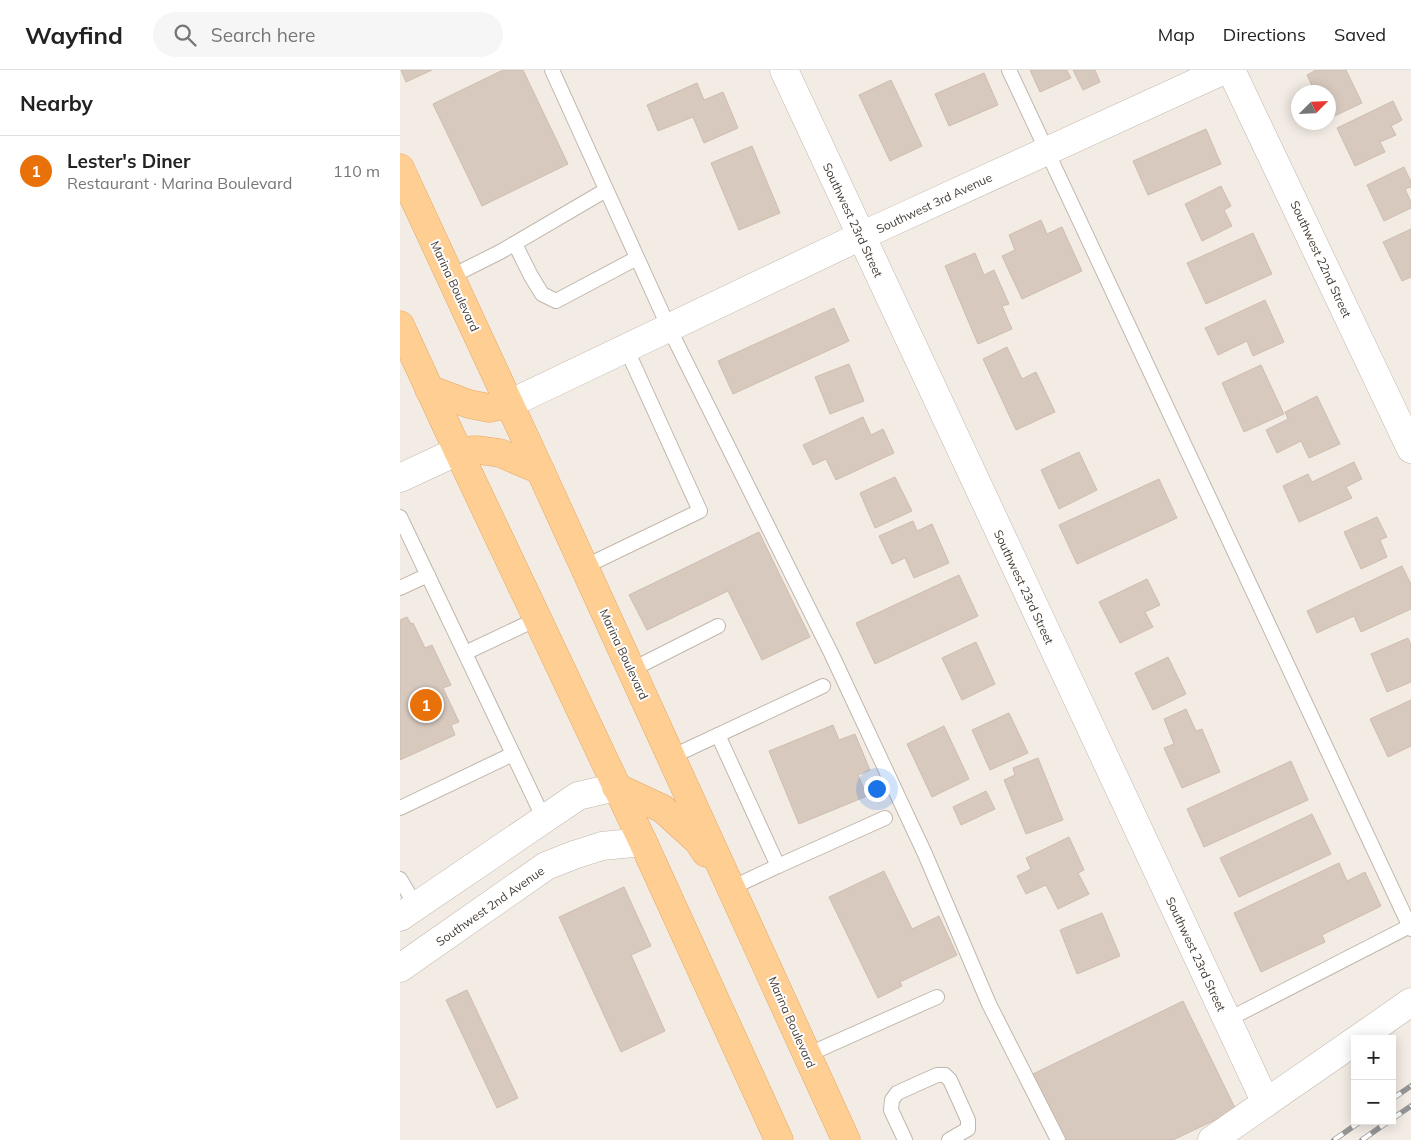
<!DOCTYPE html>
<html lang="en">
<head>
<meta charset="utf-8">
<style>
  body { margin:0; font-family:Mulish,sans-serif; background:#f6f6f6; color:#222 }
  .controls { position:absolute; right:15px; bottom:15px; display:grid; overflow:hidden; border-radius:0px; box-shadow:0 2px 12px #0003 }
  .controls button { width:45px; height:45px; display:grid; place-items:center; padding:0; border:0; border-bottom:1px solid #e0e0e0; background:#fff; color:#222; font:25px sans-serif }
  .compass { position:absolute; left:891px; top:15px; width:45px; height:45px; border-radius:50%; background:#fff; box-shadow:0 2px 12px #0003; rotate:66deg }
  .you { position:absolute; left:476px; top:718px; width:18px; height:18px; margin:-12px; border:4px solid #fff; border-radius:50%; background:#1a73e8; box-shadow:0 0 0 8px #1a73e833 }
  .badge { display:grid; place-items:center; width:32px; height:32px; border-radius:50%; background:#fa1517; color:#fff; font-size:16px; font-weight:700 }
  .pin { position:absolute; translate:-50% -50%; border:2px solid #fff; box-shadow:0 1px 5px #0006 }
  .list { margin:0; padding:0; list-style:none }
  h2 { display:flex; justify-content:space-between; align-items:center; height:65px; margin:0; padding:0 20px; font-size:21px }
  h2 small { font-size:16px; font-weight:400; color:#767676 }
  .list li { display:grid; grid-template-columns:32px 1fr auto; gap:15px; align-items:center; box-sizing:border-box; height:70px; padding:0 20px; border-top:1px solid #e0e0e0 }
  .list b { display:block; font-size:19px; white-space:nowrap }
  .list p { margin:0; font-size:16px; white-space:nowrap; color:#767676 }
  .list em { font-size:16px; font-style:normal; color:#767676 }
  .icon { flex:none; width:28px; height:28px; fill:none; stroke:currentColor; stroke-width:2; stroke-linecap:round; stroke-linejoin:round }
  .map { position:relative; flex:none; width:1011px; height:1070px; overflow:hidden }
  header { display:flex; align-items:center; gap:30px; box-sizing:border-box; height:70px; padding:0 25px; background:#fff; border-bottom:1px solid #e0e0e0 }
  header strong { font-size:24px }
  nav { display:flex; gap:28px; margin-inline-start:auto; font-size:18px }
  .search { width:350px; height:45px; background:#f6f6f6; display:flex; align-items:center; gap:12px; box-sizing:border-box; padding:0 18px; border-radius:28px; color:#767676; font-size:19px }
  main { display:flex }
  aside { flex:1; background:#fff }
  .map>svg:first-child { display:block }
</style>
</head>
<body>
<header>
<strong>Wayfind</strong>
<div class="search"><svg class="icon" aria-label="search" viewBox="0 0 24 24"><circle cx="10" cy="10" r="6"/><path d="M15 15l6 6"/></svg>Search here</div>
<nav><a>Map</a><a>Directions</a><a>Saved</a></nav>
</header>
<main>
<aside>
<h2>Nearby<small></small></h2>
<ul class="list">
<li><span class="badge" style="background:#e8710a">1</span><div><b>Lester's Diner</b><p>Restaurant · Marina Boulevard</p></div><em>110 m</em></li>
</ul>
</aside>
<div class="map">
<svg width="1011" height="1070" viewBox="0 0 1011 1070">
  <rect width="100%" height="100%" fill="#f3ece5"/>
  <g fill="#d7c9be" stroke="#cfbdae">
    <path d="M 1,0 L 32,0 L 6,12 Z"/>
    <path d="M 103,0 L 123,0 L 168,94 L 82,136 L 33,34 Z"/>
    <path d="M 630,0 L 667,0 L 671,8 L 640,22 Z"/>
    <path d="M 673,0 L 695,0 L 700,12 L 683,20 Z"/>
    <path d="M 916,0 L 946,0 L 962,33 L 928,49 L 928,22 L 915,22 L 907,5 Z"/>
    <path d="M 584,3 L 598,35 L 549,56 L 535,24 Z"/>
    <path d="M 491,10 L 522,76 L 490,91 L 459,25 Z"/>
    <path d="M 297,13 L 304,30 L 323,22 L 338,58 L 304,73 L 293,47 L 258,61 L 247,35 Z"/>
    <path d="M 993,31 L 1002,50 L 991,56 L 996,65 L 980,72 L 985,82 L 955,96 L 937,58 Z"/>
    <path d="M 806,59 L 821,94 L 748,125 L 733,91 Z"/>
    <path d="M 352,76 L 380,143 L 339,160 L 311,93 Z"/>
    <path d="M 1004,97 L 1011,112 L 1011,117 L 1005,119 L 1011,132 L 1011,138 L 984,151 L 967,115 Z"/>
    <path d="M 821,116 L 831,136 L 824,140 L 832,156 L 802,171 L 785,134 Z"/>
    <path d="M 641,150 L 647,164 L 662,157 L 682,201 L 622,229 L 602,186 L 615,180 L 609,165 Z"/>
    <path d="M 1011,159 L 1011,207 L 1002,211 L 983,172 Z"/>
    <path d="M 853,163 L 872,204 L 806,234 L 787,193 Z"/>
    <path d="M 575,183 L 584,205 L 594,200 L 609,234 L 602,236 L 612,259 L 578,274 L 545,196 Z"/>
    <path d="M 865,230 L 884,272 L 853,286 L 847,271 L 818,285 L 805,258 Z"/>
    <path d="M 434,238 L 449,271 L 333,324 L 318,291 Z"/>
    <path d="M 607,277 L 622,309 L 636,302 L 655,342 L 616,360 L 583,289 Z"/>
    <path d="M 449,294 L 464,331 L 430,344 L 415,307 Z"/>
    <path d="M 861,295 L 884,344 L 844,362 L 822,313 Z"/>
    <path d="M 917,326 L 940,374 L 909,388 L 901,371 L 877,383 L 866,360 L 888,349 L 885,342 Z"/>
    <path d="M 463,347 L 471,365 L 483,359 L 494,383 L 436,410 L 426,389 L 413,395 L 403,375 Z"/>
    <path d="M 679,382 L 697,420 L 659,439 L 641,400 Z"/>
    <path d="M 954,392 L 962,409 L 946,417 L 952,428 L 899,452 L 883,416 L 908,404 L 912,412 Z"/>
    <path d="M 495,407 L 512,441 L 475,458 L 460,423 Z"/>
    <path d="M 759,409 L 777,448 L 677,494 L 659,455 Z"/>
    <path d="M 977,447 L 987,467 L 980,470 L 987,487 L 961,499 L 944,462 Z"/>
    <path d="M 513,451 L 517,461 L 532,454 L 549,493 L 514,508 L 505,488 L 492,494 L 479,466 Z"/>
    <path d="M 359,462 L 410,567 L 362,590 L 328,521 L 247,560 L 229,525 Z"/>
    <path d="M 1002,496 L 1011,514 L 1011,539 L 961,562 L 954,546 L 917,563 L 907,541 Z"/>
    <path d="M 559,505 L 578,546 L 475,594 L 456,553 Z"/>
    <path d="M 747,509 L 760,535 L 745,542 L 753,557 L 720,573 L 699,532 Z"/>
    <path d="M 7,547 L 11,554 L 13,553 L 25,578 L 32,575 L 51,615 L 43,618 L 59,652 L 51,655 L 55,665 L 0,690 L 0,550 Z"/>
    <path d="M 1008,568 L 1011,575 L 1011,612 L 987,622 L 971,584 Z"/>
    <path d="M 576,572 L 595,614 L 562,630 L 542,588 Z"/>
    <path d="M 768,587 L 786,624 L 753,640 L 735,603 Z"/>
    <path d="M 1011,630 L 1011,676 L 988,687 L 970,649 Z"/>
    <path d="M 786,639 L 796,661 L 802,659 L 820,702 L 782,718 L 764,678 L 774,674 L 764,649 Z"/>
    <path d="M 609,643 L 628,683 L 590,700 L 572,660 Z"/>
    <path d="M 433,655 L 439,670 L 455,664 L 470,700 L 458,705 L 467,726 L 399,754 L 369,681 Z"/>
    <path d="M 544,656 L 569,709 L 532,727 L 507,674 Z"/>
    <path d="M 638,688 L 663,750 L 626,764 L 604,710 L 615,705 L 613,698 Z"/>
    <path d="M 891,691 L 908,730 L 804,777 L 787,739 Z"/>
    <path d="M 586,721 L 595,739 L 561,755 L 553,737 Z"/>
    <path d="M 912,744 L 931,784 L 839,827 L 820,788 Z"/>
    <path d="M 669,767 L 684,800 L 678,803 L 689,824 L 658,839 L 646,815 L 626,824 L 617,806 L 631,799 L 626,788 Z"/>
    <path d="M 939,793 L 947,811 L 965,802 L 981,836 L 922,865 L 925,872 L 861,902 L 834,843 Z"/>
    <path d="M 484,801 L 512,859 L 539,846 L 557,885 L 500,912 L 502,916 L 478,928 L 429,827 Z"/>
    <path d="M 224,817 L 251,876 L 231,885 L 265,961 L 221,982 L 159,847 Z"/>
    <path d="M 702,843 L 720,886 L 677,904 L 660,860 Z"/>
    <path d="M 67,920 L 118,1028 L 97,1038 L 46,930 Z"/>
    <path d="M 783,931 L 836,1040 L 773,1070 L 665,1070 L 633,1004 Z"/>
  </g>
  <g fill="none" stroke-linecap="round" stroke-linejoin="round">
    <g stroke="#c1b6ab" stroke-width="16">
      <g id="service">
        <path d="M 152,0 L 269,258 L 431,583 L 525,784 L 589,934 L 658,1070"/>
        <path d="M 609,0 L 1011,859"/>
        <path d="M 115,174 L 131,206 L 142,224 L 156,231 L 237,188"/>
        <path d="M 50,207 L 100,182 L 206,120"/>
        <path d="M 0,447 L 144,749"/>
        <path d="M 184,497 L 300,441 L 226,278"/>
        <path d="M 0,518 L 28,505"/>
        <path d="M 65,583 L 137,549"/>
        <path d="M 231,600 L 318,556"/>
        <path d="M 318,665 L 378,796 L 485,748"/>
        <path d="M 271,687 L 423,616"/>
        <path d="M 0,738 L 113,684"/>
        <path d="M 0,809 L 16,836"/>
        <path d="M 331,818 L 378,796"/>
        <path d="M 827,950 L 1010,856 L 1011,853"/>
        <path d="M 407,985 L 537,927"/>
        <path d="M 505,1070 L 491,1040 L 492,1030 L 497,1023 L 537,1005 L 545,1005 L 550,1010 L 568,1050 L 568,1059 L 549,1070"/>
      </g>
    </g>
    <g stroke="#c1b6ab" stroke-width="29">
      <g id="minor">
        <path d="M 384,0 L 866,1033"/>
        <path d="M 831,0 L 1011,379"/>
        <path d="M 109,334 L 461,166 L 824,0"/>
        <path d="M 0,408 L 58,381"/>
        <path d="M 0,847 L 178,726 L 216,717"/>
        <path d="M 0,898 L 146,796 L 174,785 L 202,776 L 243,772"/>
        <path d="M 958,969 L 1011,932"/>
        <path d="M 812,1070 L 955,971"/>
      </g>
    </g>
    <g stroke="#e4a862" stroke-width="29">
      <g id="primary">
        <path d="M 0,98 L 140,400 L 446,1070"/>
        <path d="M 0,255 L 58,381 L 243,772 L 379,1070"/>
        <path d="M 29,319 L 69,334 L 89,338 L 109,334"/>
        <path d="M 58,381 L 78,380 L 100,383 L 140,400"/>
        <path d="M 216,717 L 263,739 L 298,771 L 306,783"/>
      </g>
    </g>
    <use href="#service" stroke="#fff" stroke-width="14"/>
    <use href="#minor" stroke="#fff" stroke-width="28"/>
    <use href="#primary" stroke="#fece93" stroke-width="28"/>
    <g stroke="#959595" stroke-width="5.5">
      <g id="rail">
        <path d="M 992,1029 L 1011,1016"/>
        <path d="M 992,1049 L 1011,1036"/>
        <path d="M 934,1070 L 961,1051"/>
        <path d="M 962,1070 L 989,1051"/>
      </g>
    </g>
    <use href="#rail" stroke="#fff" stroke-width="4" stroke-dasharray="11" stroke-linecap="butt"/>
  </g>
  <g text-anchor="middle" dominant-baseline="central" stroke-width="4" stroke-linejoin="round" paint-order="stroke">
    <g font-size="12" fill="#453c35" stroke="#fff">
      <text transform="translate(534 133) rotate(-25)">Southwest 3rd Avenue</text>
      <text transform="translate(453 150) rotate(65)">Southwest 23rd Street</text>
      <text transform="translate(921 189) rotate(65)">Southwest 22nd Street</text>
      <text transform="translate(55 216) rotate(65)">Marina Boulevard</text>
      <text transform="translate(624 517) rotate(65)">Southwest 23rd Street</text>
      <text transform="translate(224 584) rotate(65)">Marina Boulevard</text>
      <text transform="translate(90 836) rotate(-35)">Southwest 2nd Avenue</text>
      <text transform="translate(796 884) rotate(65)">Southwest 23rd Street</text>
      <text transform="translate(392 952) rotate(66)">Marina Boulevard</text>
    </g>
  </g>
</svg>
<div class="controls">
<button>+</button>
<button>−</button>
</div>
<svg class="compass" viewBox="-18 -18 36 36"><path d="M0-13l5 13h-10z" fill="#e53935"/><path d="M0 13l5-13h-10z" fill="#767676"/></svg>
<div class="you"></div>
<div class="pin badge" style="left:26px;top:635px;background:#e8710a">1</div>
</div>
</main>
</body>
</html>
